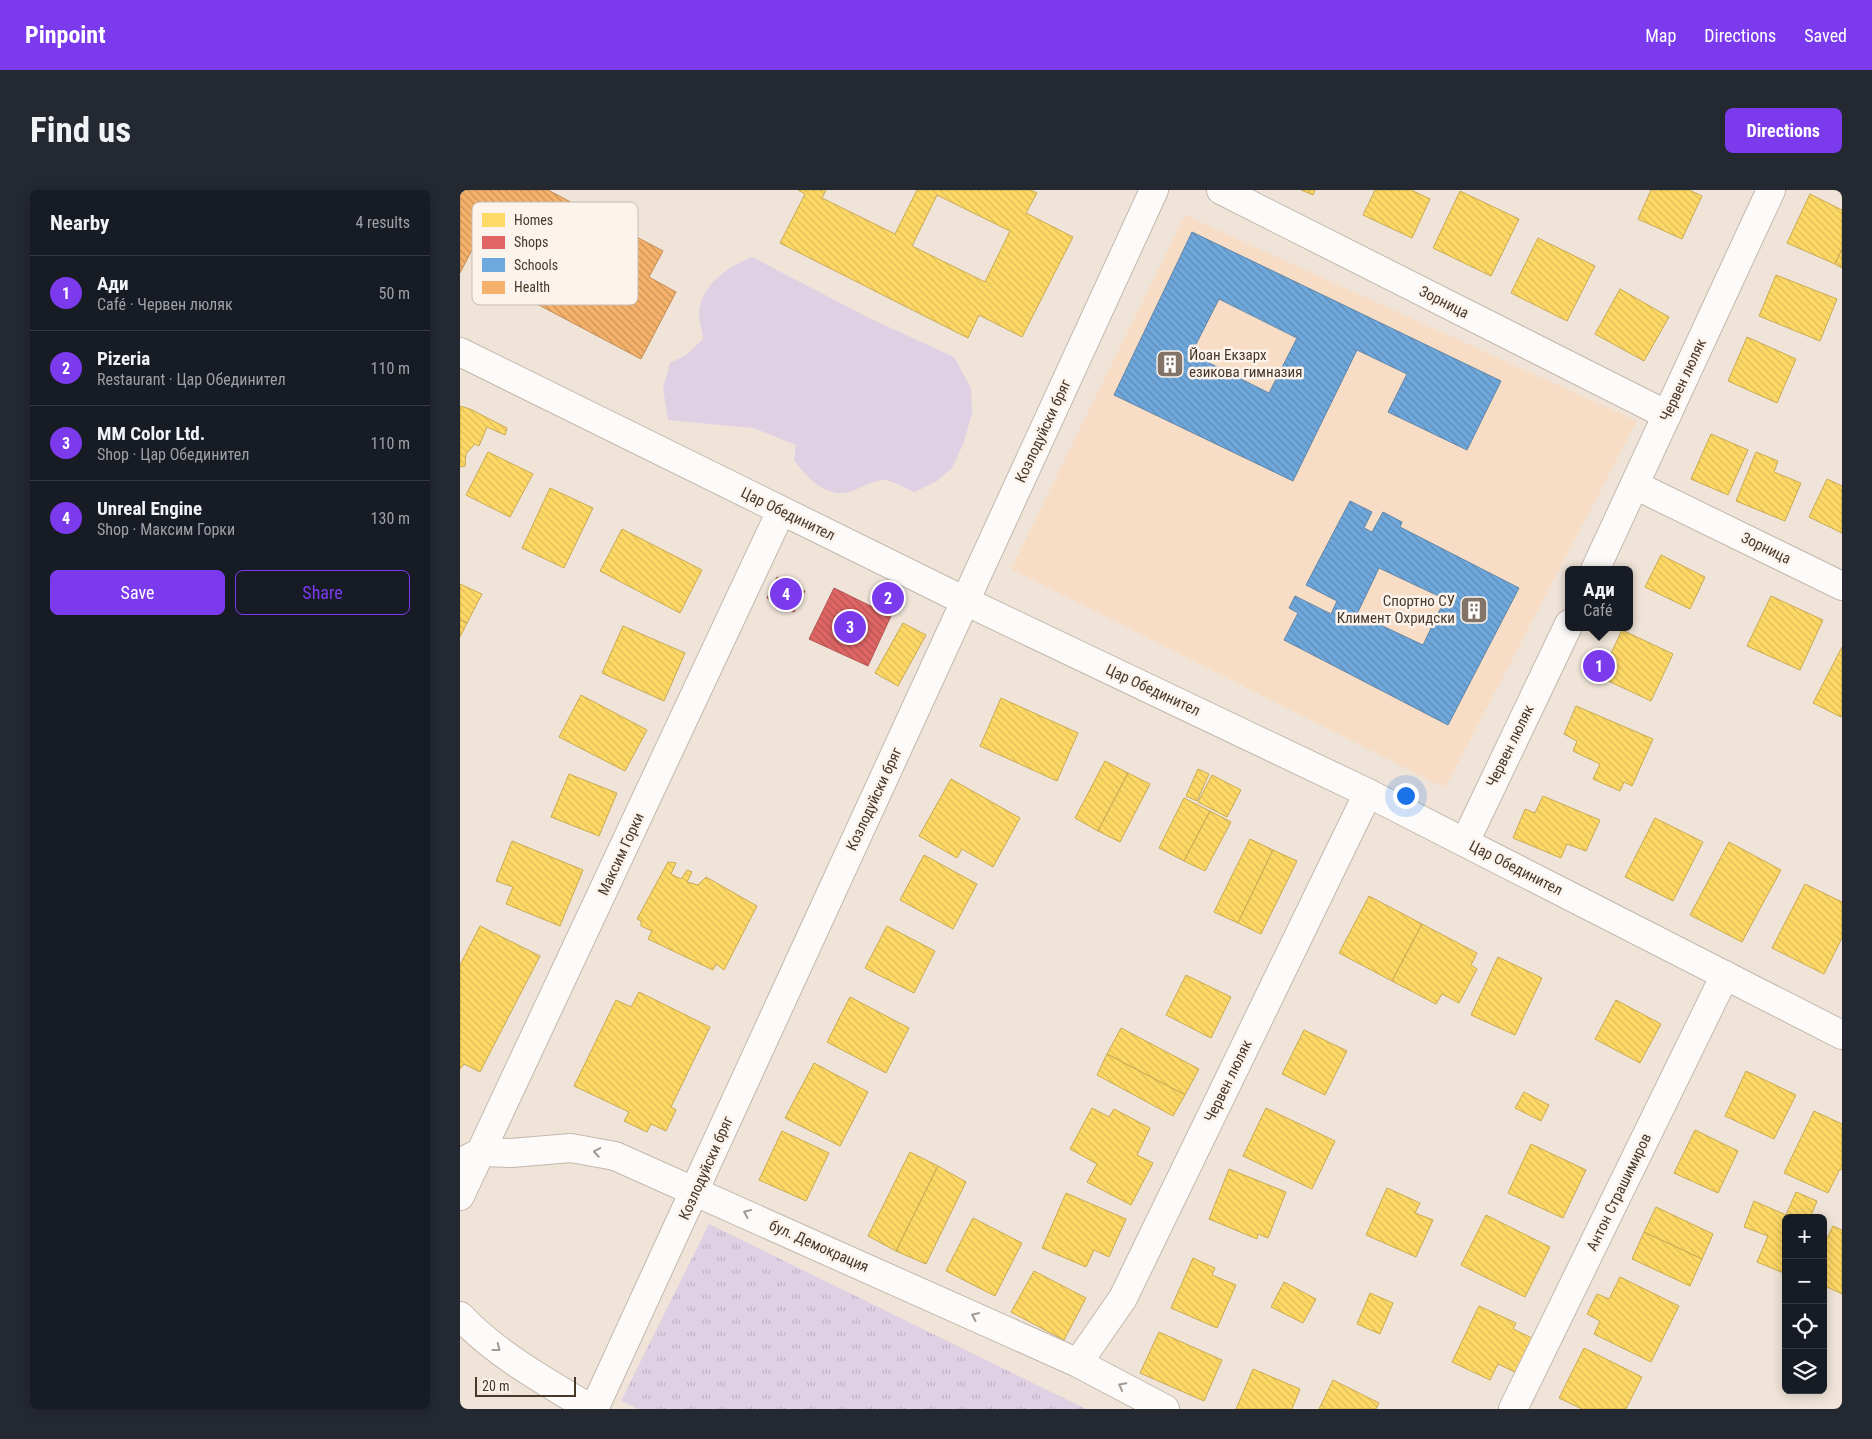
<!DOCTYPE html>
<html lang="en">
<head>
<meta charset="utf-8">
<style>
  body { margin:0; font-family:"Roboto Condensed",sans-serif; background:#242831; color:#f1f3f6 }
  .controls { position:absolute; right:15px; bottom:15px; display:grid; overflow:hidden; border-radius:8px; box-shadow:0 2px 12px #0003 }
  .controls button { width:45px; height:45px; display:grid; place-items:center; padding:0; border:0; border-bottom:1px solid #363941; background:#171b24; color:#f1f3f6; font:25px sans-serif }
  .scale { position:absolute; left:15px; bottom:12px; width:101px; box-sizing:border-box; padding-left:5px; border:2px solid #48382a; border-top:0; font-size:14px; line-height:18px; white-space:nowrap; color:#48382a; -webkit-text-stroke:4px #fbf3ec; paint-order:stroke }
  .you { position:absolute; left:945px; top:605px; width:18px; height:18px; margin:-12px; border:4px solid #fff; border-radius:50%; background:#1a73e8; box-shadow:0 0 0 8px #1a73e833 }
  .badge { display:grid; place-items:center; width:32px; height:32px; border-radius:50%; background:#7c3aed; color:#fff; font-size:16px; font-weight:700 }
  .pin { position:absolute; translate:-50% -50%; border:2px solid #fff; box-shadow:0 1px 5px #0006 }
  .popup { position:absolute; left:1105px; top:376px; width:68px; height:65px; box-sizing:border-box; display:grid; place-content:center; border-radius:8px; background:#171b24; filter:drop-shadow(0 1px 4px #0005); font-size:16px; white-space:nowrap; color:#9ea1a6 }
  .popup b { font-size:19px; color:#f1f3f6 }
  .popup::after { content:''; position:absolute; left:50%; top:100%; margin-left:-10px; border:10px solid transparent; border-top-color:#171b24 }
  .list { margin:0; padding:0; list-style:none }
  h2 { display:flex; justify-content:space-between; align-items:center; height:65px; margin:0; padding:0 20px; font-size:21px }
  h2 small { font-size:16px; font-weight:400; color:#9ea1a6 }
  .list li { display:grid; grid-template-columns:32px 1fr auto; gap:15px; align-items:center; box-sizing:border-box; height:75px; padding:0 20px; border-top:1px solid #363941 }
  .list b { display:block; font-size:19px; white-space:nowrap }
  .list p { margin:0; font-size:16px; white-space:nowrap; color:#9ea1a6 }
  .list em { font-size:16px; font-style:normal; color:#9ea1a6 }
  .actions { display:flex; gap:10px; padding:15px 20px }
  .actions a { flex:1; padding:11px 0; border:1px solid #7c3aed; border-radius:8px; text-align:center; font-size:18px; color:#7c3aed }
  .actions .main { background:#7c3aed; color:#fff }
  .icon { flex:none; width:28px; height:28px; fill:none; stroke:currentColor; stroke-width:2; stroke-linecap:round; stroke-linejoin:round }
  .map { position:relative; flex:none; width:1382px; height:1219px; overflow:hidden; border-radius:8px }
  header { display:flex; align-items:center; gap:30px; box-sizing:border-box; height:70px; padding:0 25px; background:#7c3aed; color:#fff }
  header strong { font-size:24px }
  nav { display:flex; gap:28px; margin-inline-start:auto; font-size:18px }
  .intro { display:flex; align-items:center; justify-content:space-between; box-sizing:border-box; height:120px; padding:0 30px }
  h1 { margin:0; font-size:35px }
  .button { padding:12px 22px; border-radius:8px; background:#7c3aed; color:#fff; font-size:18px; font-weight:700 }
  main { display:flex; gap:30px; padding:0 30px }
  aside { flex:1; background:#171b24; border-radius:8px; box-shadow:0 2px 12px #0003 }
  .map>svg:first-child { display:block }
</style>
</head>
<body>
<header>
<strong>Pinpoint</strong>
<nav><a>Map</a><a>Directions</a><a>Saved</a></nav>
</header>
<div class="intro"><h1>Find us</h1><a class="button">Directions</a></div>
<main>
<aside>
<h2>Nearby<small>4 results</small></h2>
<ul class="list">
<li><span class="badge">1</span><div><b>Ади</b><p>Café · Червен люляк</p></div><em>50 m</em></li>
<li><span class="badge">2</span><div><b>Pizeria</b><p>Restaurant · Цар Обединител</p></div><em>110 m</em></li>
<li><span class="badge">3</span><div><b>MM Color Ltd.</b><p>Shop · Цар Обединител</p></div><em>110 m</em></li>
<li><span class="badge">4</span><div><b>Unreal Engine</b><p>Shop · Максим Горки</p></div><em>130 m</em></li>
</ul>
<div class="actions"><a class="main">Save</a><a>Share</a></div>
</aside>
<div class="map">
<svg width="1382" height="1219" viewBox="0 0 1382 1219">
  <defs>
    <pattern id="park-tufts" width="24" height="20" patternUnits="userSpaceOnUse" patternTransform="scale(1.25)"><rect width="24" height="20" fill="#dfd0e4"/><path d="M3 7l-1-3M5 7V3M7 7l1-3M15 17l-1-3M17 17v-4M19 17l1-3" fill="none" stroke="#c1b3c4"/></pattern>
    <pattern id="homes-back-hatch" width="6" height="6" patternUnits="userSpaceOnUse" patternTransform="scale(1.25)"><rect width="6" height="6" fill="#ffd966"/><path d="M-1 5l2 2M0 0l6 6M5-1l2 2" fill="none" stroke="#dcbb59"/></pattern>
    <pattern id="shops-back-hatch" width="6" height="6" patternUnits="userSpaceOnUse" patternTransform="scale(1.25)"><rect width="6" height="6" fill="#e06666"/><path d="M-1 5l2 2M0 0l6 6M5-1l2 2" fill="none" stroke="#b85554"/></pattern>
    <pattern id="schools-back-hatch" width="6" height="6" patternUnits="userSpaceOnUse" patternTransform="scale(1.25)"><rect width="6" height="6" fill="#6fa8dc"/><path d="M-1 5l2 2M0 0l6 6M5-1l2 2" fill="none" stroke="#5d8ab3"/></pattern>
    <pattern id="health-back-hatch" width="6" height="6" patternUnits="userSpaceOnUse" patternTransform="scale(1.25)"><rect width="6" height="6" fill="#f6b26b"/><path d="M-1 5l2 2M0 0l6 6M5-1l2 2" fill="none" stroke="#c99258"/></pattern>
  </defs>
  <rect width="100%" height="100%" fill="#f0e4d8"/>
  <path fill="#f7ddc6" d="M 725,25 L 1177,231 L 985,598 L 551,379 Z"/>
  <path fill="#dfd0e4" d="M 292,67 L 409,128 L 494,167 L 511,198 L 512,223 L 504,252 L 492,278 L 477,291 L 455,302 C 446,299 434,291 425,290 C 413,290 403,297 392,301 C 367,310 347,288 334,270 L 336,255 L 293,238 L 208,230 L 203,198 L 210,173 L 226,165 L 243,149 C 242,141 239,130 239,121 C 243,92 269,77 292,67 Z"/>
  <path fill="url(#park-tufts)" d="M 249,1034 L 626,1219 L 178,1219 L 161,1211 Z"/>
  <g fill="url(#homes-back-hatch)" stroke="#c8a954" fill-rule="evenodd">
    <path d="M 338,0 L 366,0 L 362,8 L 435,44 L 457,0 L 571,0 L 577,3 L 566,23 L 613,47 L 562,147 L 519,125 L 508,148 L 320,53 L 345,4 ZM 477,5 L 550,41 L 525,92 L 452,56 Z"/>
    <path d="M 841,0 L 855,0 L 853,5 Z"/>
    <path d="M 915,0 L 951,0 L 970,9 L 952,48 L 903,25 Z"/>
    <path d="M 1191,0 L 1229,0 L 1242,6 L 1222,49 L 1178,29 Z"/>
    <path d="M 1000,1 L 1059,29 L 1031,86 L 973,58 Z"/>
    <path d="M 1350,4 L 1382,20 L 1382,59 L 1375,74 L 1327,53 Z"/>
    <path d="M 1078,48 L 1135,76 L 1107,131 L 1051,103 Z"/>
    <path d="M 1382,59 L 1382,78 L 1375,74 Z"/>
    <path d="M 1316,85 L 1377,109 L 1360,151 L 1299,126 Z"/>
    <path d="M 1160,99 L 1209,127 L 1184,171 L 1135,144 Z"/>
    <path d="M 1287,147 L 1336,169 L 1317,213 L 1268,191 Z"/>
    <path d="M 0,216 L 10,219 L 47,238 L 45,245 L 27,237 L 19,256 L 15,254 L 13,256 L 6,264 L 5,276 L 0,277 Z"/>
    <path d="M 1251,244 L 1288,260 L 1268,305 L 1231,289 Z"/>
    <path d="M 28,262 L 73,284 L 50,327 L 6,305 Z"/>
    <path d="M 1296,262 L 1318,271 L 1314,282 L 1341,293 L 1325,331 L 1276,311 Z"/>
    <path d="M 1367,289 L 1382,296 L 1382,343 L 1349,327 Z"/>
    <path d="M 90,298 L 133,318 L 104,378 L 62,358 Z"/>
    <path d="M 162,339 L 242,380 L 220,423 L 140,381 Z"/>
    <path d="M 1201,365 L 1245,387 L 1230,419 L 1185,397 Z"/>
    <path d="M 0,394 L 22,404 L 7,433 L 0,430 Z"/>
    <path d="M 1311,406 L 1363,430 L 1340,480 L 1287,456 Z"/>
    <path d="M 0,430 L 7,433 L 0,447 Z"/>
    <path d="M 443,433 L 466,445 L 438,496 L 415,483 Z"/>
    <path d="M 163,436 L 225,463 L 204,511 L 142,483 Z"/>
    <path d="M 1162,440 L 1213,464 L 1191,511 L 1140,487 Z"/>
    <path d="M 1382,457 L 1382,525 L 1381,527 L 1353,513 Z"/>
    <path d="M 121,505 L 187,540 L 165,581 L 99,547 Z"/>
    <path d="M 541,508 L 618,543 L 597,591 L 520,556 Z"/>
    <path d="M 1116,516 L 1193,549 L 1172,596 L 1164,592 L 1160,601 L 1133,589 L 1140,574 L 1113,561 L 1117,551 L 1104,544 Z"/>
    <path d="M 645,571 L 668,583 L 638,641 L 615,628 Z"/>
    <path d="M 738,579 L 749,584 L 737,611 L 726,606 Z"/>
    <path d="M 668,583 L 690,594 L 660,652 L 638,641 Z"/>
    <path d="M 109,584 L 157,603 L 139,646 L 91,627 Z"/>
    <path d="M 752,585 L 781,600 L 767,627 L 738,612 Z"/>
    <path d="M 491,589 L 560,628 L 533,677 L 502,659 L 497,668 L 459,646 Z"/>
    <path d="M 1083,606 L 1140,630 L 1126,661 L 1107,654 L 1101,668 L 1053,648 L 1065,619 L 1075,623 Z"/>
    <path d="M 724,608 L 750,621 L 724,671 L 699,658 Z"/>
    <path d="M 750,621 L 771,632 L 745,681 L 724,671 Z"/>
    <path d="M 1195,628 L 1243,652 L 1213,711 L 1165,687 Z"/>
    <path d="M 790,649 L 813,660 L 778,733 L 754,722 Z"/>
    <path d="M 52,651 L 123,680 L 100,736 L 46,714 L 53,697 L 36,691 Z"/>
    <path d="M 1269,652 L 1321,680 L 1282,752 L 1230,725 Z"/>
    <path d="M 813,660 L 837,671 L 801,744 L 778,733 Z"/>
    <path d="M 464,665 L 517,694 L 493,739 L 440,710 Z"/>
    <path d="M 208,672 L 216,673 L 211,684 L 221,689 L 227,680 L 232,682 L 227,692 L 238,695 L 246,687 L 297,716 L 264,780 L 256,774 L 253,780 L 188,749 L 192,741 L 181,736 L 181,731 L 177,729 Z"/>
    <path d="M 1345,694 L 1382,712 L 1382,748 L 1364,784 L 1312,758 Z"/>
    <path d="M 909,706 L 962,734 L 932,791 L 879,763 Z"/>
    <path d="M 962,734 L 1017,763 L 1011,775 L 1017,779 L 999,813 L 982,804 L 976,814 L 932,791 Z"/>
    <path d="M 20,736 L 80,766 L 20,882 L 4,874 L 0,879 L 0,775 Z"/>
    <path d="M 427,736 L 475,761 L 454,803 L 405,778 Z"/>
    <path d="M 1038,767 L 1082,788 L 1055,845 L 1011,825 Z"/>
    <path d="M 726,785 L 771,807 L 751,848 L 706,825 Z"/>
    <path d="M 179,802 L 250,837 L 211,917 L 216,920 L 206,941 L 191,934 L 187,942 L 164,931 L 169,922 L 114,896 L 156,810 L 171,817 Z"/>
    <path d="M 390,807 L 449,838 L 426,883 L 367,852 Z"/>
    <path d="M 1156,810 L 1201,834 L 1180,873 L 1135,849 Z"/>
    <path d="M 661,838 L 739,879 L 725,905 L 647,864 Z"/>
    <path d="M 844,840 L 887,861 L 865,905 L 822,884 Z"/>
    <path d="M 647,864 L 725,905 L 713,926 L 637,885 Z"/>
    <path d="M 354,873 L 408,902 L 380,956 L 325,928 Z"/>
    <path d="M 1286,881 L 1336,905 L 1314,949 L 1265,926 Z"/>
    <path d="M 1064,902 L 1089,915 L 1081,931 L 1055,918 Z"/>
    <path d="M 632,918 L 649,927 L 654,919 L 690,938 L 677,965 L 693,973 L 671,1015 L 627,992 L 637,974 L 610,959 Z"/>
    <path d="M 806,918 L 875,951 L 852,999 L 783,966 Z"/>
    <path d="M 1354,921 L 1382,934 L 1382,980 L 1380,979 L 1368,1003 L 1324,983 Z"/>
    <path d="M 1235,940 L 1278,961 L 1258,1003 L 1214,983 Z"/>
    <path d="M 322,941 L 369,963 L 346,1011 L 299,990 Z"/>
    <path d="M 1071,954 L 1126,980 L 1103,1028 L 1048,1003 Z"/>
    <path d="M 450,962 L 478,976 L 436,1061 L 408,1046 Z"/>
    <path d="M 478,976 L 506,992 L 466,1074 L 436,1061 Z"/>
    <path d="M 769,979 L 826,1002 L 808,1048 L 798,1044 L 797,1049 L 749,1029 Z"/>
    <path d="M 927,998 L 960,1013 L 955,1023 L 973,1030 L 956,1067 L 906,1045 Z"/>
    <path d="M 1336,1002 L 1357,1011 L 1350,1028 L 1326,1028 L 1326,1084 L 1297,1072 L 1308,1046 L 1284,1037 L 1294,1011 L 1326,1025 Z"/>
    <path d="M 606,1003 L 666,1029 L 649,1067 L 634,1060 L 626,1077 L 582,1058 Z"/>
    <path d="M 1196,1017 L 1253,1044 L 1242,1069 L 1184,1042 Z"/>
    <path d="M 1026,1025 L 1090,1057 L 1065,1107 L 1001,1075 Z"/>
    <path d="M 513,1028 L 562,1053 L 535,1106 L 486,1081 Z"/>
    <path d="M 1373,1036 L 1382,1040 L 1382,1104 L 1363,1095 L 1363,1057 Z"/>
    <path d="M 1184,1042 L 1242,1069 L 1230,1096 L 1172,1069 Z"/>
    <path d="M 733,1068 L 755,1078 L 752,1085 L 776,1095 L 757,1138 L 711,1118 Z"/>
    <path d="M 574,1081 L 626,1108 L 604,1150 L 551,1122 Z"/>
    <path d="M 1160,1087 L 1219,1116 L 1191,1172 L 1134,1144 L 1140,1131 L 1127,1124 L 1137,1104 L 1149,1109 Z"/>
    <path d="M 824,1092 L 856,1109 L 843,1133 L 811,1117 Z"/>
    <path d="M 910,1103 L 933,1113 L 920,1144 L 897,1134 Z"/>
    <path d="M 1019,1116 L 1056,1133 L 1053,1139 L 1074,1149 L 1057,1183 L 1038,1174 L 1030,1190 L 992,1172 Z"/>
    <path d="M 699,1142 L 762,1170 L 744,1211 L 680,1183 Z"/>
    <path d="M 1124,1158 L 1182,1187 L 1166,1219 L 1122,1219 L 1099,1208 Z"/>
    <path d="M 793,1179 L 840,1199 L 832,1219 L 776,1219 Z"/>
    <path d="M 873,1190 L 919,1213 L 916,1219 L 859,1219 Z"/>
  </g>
  <g fill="url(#shops-back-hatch)" stroke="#b25854">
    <path d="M 317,387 L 345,401 L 334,422 L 307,408 Z"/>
    <path d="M 374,398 L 431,426 L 408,476 L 349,449 Z"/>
  </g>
  <g fill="url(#schools-back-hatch)" stroke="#6386a7" fill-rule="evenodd">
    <path d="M 732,42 L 1041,191 L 1007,260 L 928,222 L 947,184 L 897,160 L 833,291 L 654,205 ZM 759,109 L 837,148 L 809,203 L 731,164 Z"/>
    <path d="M 890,311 L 912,322 L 904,338 L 912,342 L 923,322 L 942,332 L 940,337 L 1059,398 L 988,535 L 824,450 L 838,423 L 829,418 L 835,406 L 871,424 L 877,411 L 846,395 ZM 919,378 L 985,409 L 963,455 L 897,424 Z"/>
  </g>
  <path fill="url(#health-back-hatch)" stroke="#c28d58" d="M 0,0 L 88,0 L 203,61 L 189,87 L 216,102 L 181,169 L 77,114 L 88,95 L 14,56 L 0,83 Z"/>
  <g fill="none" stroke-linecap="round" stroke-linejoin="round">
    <g stroke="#c4b7ac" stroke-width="30">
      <g id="minor">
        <path d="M 761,0 L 1207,225"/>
        <path d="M 0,162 L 505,411 L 908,603 L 1382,845"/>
        <path d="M 1175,295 L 1382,396"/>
        <path d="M 1135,380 L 1311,0"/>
        <path d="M 1005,652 L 1109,434"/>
        <path d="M 0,973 L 21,962 L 51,963 L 111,958 L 155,966 L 618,1173 L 705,1219"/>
        <path d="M 0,1006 L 321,321"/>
        <path d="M 0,1126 C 37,1165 85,1191 131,1219"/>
        <path d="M 618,1173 L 663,1108 L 908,603"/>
        <path d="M 134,1219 L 694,0"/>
        <path d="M 1053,1219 L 1265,785"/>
      </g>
    </g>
    <use href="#minor" stroke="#fdfbf9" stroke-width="28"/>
  </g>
  <defs><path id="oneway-chevron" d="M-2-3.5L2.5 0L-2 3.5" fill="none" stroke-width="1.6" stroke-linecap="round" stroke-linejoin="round" transform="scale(1.25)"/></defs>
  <g stroke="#a29a92">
    <use href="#oneway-chevron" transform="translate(137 962) rotate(-170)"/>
    <use href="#oneway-chevron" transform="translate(287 1023) rotate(-156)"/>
    <use href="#oneway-chevron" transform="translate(515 1126) rotate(-156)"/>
    <use href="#oneway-chevron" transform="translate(37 1158) rotate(38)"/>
    <use href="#oneway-chevron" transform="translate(662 1196) rotate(-152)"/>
  </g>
  <defs>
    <g id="building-square" transform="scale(1.4375)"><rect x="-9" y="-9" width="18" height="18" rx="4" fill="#837467" stroke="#fbf3ec"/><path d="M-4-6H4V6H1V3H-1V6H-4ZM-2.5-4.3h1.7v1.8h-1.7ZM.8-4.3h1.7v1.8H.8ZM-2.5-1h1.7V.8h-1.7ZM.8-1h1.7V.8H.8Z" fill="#fff"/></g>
  </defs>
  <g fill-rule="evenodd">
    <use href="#building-square" x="710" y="174"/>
    <use href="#building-square" x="1014" y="420"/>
  </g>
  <g text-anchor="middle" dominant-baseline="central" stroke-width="5" stroke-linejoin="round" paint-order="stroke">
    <g font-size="15" fill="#48382a" stroke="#fbf3ec">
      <text transform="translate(984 112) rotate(27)">Зорница</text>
      <text transform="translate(1223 190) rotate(-65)">Червен люляк</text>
      <text transform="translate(583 241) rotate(-65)">Козлодуйски бряг</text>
      <text transform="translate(328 324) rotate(26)">Цар Обединител</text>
      <text transform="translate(1306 358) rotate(26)">Зорница</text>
      <text transform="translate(693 500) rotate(25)">Цар Обединител</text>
      <text transform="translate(1050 556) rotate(-64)">Червен люляк</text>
      <text transform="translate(414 609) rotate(-65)">Козлодуйски бряг</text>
      <text transform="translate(161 664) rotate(-65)">Максим Горки</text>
      <text transform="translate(1056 678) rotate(27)">Цар Обединител</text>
      <text transform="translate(768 891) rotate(-64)">Червен люляк</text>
      <text transform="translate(246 978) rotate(-66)">Козлодуйски бряг</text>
      <text transform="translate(1159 1002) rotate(-64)">Антон Страшимиров</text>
      <text transform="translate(359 1056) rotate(24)">бул. Демокрация</text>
    </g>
    <g font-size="15" fill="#48382a" stroke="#fbf3ec" text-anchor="start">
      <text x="729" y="165">Йоан Екзарх<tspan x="729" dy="17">езикова гимназия</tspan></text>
      <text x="995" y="411" text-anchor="end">Спортно СУ<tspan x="995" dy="17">Климент Охридски</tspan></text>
    </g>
  </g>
  <rect x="12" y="12" width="166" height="103" rx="8" fill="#fbf3ec" stroke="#c5bbb2" stroke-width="1"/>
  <rect x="22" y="23" width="23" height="14" fill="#ffd966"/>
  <rect x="22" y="46" width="23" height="13" fill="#e06666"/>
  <rect x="22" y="68" width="23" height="14" fill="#6fa8dc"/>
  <rect x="22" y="91" width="23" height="13" fill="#f6b26b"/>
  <g font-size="14" fill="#48382a">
    <text x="54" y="35">Homes</text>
    <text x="54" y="57">Shops</text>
    <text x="54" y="80">Schools</text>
    <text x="54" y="102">Health</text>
  </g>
</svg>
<div class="controls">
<button>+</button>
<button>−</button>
<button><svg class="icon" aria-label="locate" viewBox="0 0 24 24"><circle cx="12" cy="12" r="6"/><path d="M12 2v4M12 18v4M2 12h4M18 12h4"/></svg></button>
<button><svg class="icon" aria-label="layers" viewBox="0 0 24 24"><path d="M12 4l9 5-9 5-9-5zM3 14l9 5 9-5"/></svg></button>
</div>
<div class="scale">20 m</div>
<div class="you"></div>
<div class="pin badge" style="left:1139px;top:476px">1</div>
<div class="popup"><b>Ади</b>Café</div>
<div class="pin badge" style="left:428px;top:408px">2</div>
<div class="pin badge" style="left:390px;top:437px">3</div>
<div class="pin badge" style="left:326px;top:404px">4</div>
</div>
</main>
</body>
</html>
